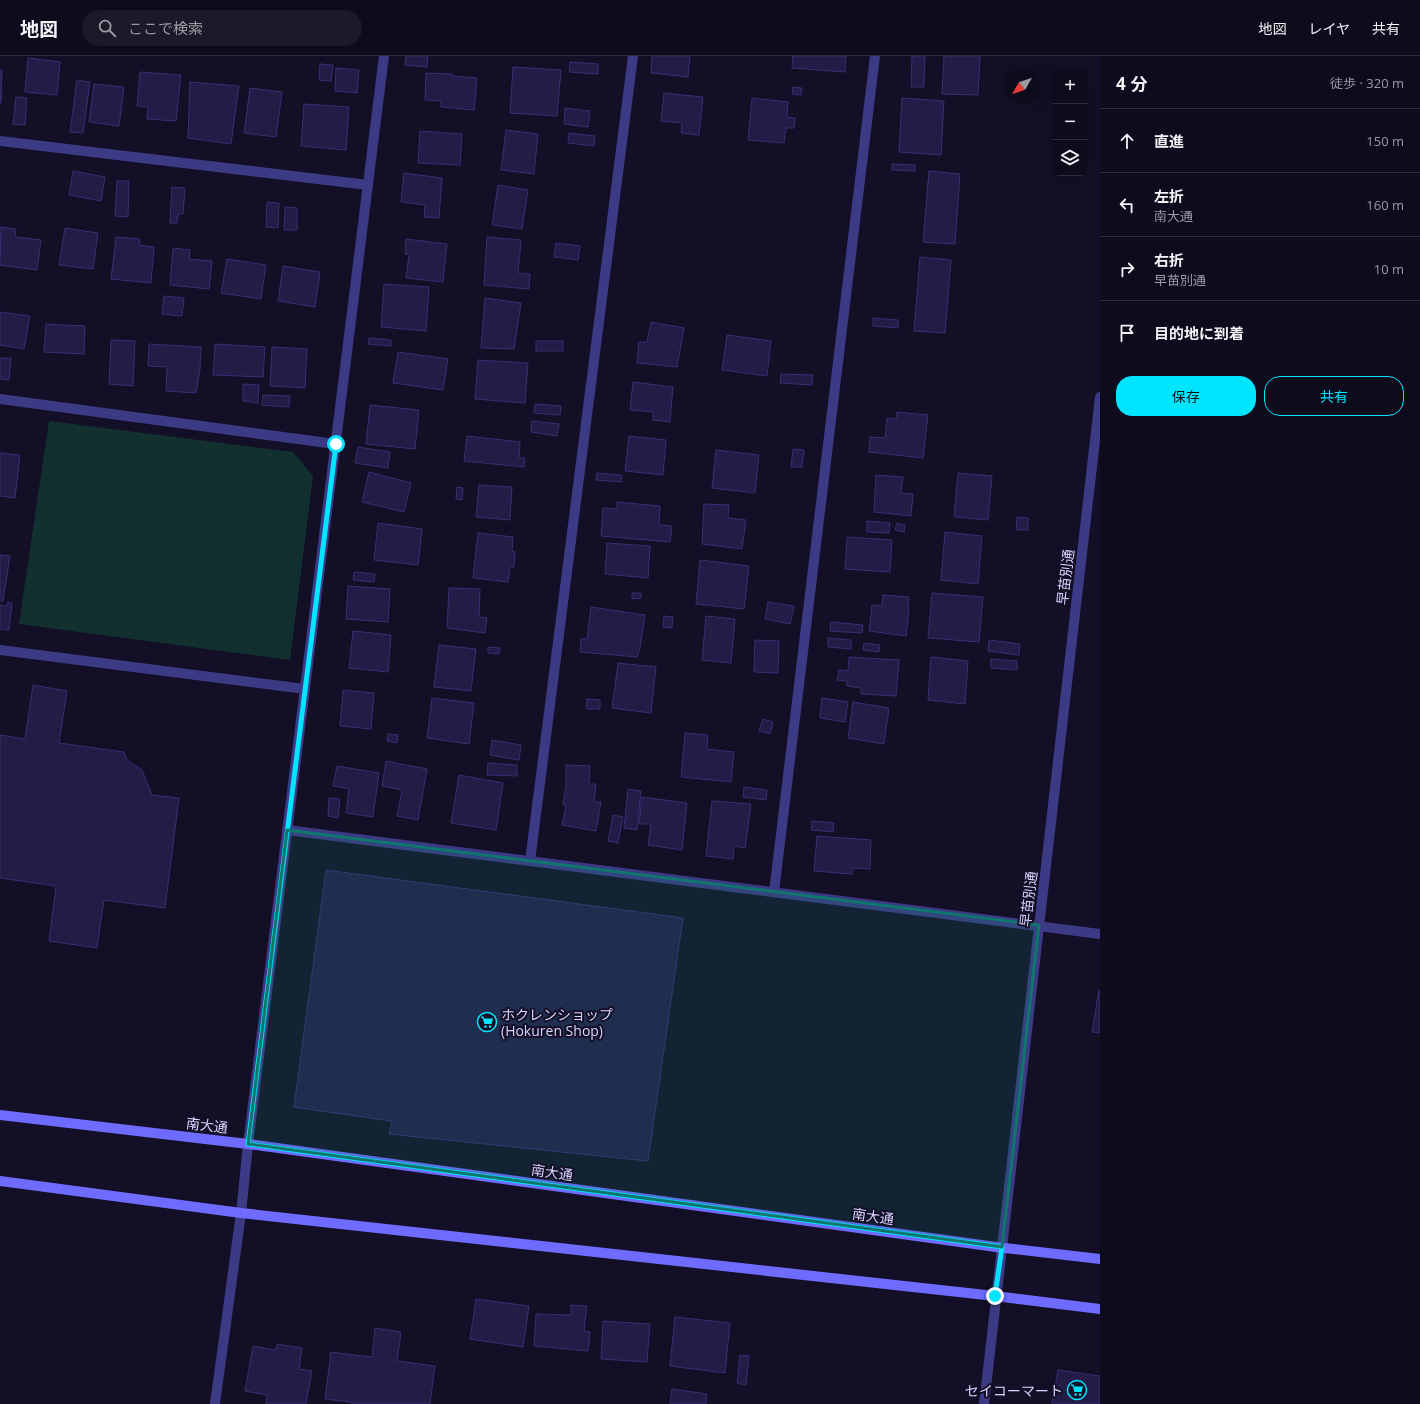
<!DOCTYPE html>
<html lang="ja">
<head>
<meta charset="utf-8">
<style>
  body { margin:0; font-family:"Open Sans","Noto Sans JP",sans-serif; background:#1c1929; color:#f1f3f6 }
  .controls { position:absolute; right:12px; top:12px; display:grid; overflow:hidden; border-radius:8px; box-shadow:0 4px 16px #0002 }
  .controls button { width:36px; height:36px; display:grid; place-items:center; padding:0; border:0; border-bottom:1px solid #2e2b3b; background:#0e0b1c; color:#f1f3f6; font:20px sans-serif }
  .compass { position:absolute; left:1004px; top:12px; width:36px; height:36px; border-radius:50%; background:#0e0b1c; box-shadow:0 4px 16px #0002; rotate:230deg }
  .stop { position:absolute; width:12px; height:12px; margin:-9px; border:3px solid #00e5ff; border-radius:50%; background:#fff }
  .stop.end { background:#00e5ff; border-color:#fff; box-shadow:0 1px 4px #0008 }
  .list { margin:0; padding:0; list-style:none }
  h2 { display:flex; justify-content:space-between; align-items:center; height:52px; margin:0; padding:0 16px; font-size:17px }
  h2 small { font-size:13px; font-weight:400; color:#9b9ba3 }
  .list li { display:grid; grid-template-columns:26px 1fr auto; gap:12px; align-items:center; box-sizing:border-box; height:64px; padding:0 16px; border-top:1px solid #2e2b3b }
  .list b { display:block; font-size:15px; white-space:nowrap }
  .list p { margin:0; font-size:13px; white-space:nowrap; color:#9b9ba3 }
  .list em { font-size:13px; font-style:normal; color:#9b9ba3 }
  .actions { display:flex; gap:8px; padding:12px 16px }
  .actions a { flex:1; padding:9px 0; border:1px solid #00e5ff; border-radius:16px; text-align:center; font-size:14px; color:#00e5ff }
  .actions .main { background:#00e5ff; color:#111 }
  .icon { flex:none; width:22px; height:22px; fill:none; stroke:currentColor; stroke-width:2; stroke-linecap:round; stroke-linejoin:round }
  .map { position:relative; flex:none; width:1100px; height:1348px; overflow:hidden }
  header { display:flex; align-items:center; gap:24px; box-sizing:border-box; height:56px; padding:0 20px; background:#0e0b1c; border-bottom:1px solid #2e2b3b }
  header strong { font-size:19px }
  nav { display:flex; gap:22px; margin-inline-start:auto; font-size:14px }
  .search { width:280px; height:36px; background:#1c1929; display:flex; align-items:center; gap:10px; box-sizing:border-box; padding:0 14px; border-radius:22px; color:#9b9ba3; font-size:15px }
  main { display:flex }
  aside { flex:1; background:#0e0b1c }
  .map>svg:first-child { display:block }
</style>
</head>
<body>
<header>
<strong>地図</strong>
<div class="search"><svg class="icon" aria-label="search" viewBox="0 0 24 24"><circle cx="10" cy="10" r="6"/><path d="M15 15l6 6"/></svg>ここで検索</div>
<nav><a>地図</a><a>レイヤ</a><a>共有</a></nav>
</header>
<main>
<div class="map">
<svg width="1100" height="1348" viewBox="0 0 1100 1348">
  <rect width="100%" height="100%" fill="#130f26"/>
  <path fill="#12302f" d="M 49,365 L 293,396 L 313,420 L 290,604 L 19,568 Z"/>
  <g fill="#241b47" stroke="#3b2d73">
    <path d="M 406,0 L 428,0 L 427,11 L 405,9 Z"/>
    <path d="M 652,0 L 690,0 L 688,21 L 651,17 Z"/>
    <path d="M 793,0 L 846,0 L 845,16 L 792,12 Z"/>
    <path d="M 912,0 L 925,0 L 924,31 L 911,31 Z"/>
    <path d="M 944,0 L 980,0 L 978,39 L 942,38 Z"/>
    <path d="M 28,2 L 60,6 L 57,39 L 25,36 Z"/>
    <path d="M 570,6 L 598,8 L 598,18 L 569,16 Z"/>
    <path d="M 320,8 L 333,9 L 331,25 L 319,24 Z"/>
    <path d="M 513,11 L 561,14 L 557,60 L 510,57 Z"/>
    <path d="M 336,12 L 359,14 L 357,37 L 335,35 Z"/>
    <path d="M 0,14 L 2,14 L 1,47 L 0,47 Z"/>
    <path d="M 140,16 L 181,19 L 176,65 L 147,63 L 148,51 L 137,50 Z"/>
    <path d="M 426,17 L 452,18 L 452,20 L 477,22 L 474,54 L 441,51 L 441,45 L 425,44 Z"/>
    <path d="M 77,24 L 90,26 L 83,77 L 70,76 Z"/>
    <path d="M 190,26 L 239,30 L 231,88 L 188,82 Z"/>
    <path d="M 94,28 L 124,31 L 119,70 L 89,66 Z"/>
    <path d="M 793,31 L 802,32 L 801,39 L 792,38 Z"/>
    <path d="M 250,32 L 282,36 L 276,81 L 244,77 Z"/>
    <path d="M 664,37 L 703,41 L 699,79 L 681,77 L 682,67 L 661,65 Z"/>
    <path d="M 16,41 L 27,42 L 25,69 L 13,68 Z"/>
    <path d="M 752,42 L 788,46 L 787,61 L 795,62 L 794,72 L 786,72 L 784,87 L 748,84 Z"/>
    <path d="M 902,42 L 944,45 L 941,99 L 899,96 Z"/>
    <path d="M 304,48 L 349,51 L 346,94 L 301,90 Z"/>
    <path d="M 565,52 L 590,55 L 588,71 L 564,68 Z"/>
    <path d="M 506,74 L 538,78 L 534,118 L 501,114 Z"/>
    <path d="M 420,75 L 462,78 L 460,109 L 418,107 Z"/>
    <path d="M 569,77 L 595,80 L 594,90 L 568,87 Z"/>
    <path d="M 892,108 L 915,109 L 915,115 L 892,114 Z"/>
    <path d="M 73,115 L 105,121 L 101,145 L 69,139 Z"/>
    <path d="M 929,115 L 960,118 L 955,188 L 923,186 Z"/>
    <path d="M 404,117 L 442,122 L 439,162 L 424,161 L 425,149 L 401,146 Z"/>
    <path d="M 117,125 L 129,125 L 128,161 L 115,160 Z"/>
    <path d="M 498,129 L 528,134 L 522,173 L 492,169 Z"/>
    <path d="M 172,131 L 185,132 L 183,158 L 178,158 L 177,167 L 170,167 Z"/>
    <path d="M 267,146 L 279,147 L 278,172 L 266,171 Z"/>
    <path d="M 285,151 L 297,152 L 297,174 L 284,174 Z"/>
    <path d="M 1,171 L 16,173 L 15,181 L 41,184 L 37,214 L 0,209 Z"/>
    <path d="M 65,172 L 98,177 L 93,213 L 59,209 Z"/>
    <path d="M 116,181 L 140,183 L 139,189 L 154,191 L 151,227 L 111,223 Z"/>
    <path d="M 487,181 L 521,184 L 518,217 L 530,218 L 529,233 L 484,229 Z"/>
    <path d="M 406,183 L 447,188 L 443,226 L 406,222 L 409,199 L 405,198 Z"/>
    <path d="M 556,187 L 580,190 L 578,204 L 554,201 Z"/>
    <path d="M 173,192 L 190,194 L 189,203 L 212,205 L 209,233 L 170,229 Z"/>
    <path d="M 920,201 L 951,204 L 945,277 L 914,275 Z"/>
    <path d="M 227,203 L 266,209 L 261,243 L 221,237 Z"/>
    <path d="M 283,210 L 320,216 L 315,251 L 278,245 Z"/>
    <path d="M 384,228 L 429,231 L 426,275 L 381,271 Z"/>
    <path d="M 164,240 L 184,242 L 182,260 L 162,258 Z"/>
    <path d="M 485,242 L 521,247 L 514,293 L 481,292 Z"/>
    <path d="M 0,256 L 30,260 L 24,293 L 0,289 Z"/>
    <path d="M 873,262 L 898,264 L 898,272 L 873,270 Z"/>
    <path d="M 651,266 L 684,272 L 677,311 L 637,307 L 639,286 L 647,286 Z"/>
    <path d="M 46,268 L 85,270 L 84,298 L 44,296 Z"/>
    <path d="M 727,279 L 771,285 L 767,320 L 722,314 Z"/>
    <path d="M 369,282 L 391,284 L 391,290 L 368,288 Z"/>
    <path d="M 111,284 L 135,285 L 133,330 L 109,328 Z"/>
    <rect x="536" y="285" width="27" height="10"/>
    <path d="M 149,288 L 201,291 L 200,313 L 196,337 L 166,335 L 167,311 L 148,310 Z"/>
    <path d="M 215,288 L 265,291 L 263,321 L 213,319 Z"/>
    <path d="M 272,291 L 307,293 L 305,332 L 270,330 Z"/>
    <path d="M 398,296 L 448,303 L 443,334 L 393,327 Z"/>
    <path d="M 0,302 L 11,302 L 9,324 L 0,323 Z"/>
    <path d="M 478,304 L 528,307 L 525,347 L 475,343 Z"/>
    <path d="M 781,318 L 813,319 L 812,329 L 780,327 Z"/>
    <path d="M 633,326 L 673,331 L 670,366 L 653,364 L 653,356 L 630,354 Z"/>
    <path d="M 243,328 L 259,329 L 258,347 L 243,345 Z"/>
    <path d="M 263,339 L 290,340 L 289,351 L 262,349 Z"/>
    <path d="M 535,348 L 561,350 L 560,359 L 534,357 Z"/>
    <path d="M 370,349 L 419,354 L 415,393 L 366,388 Z"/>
    <path d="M 897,356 L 928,359 L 923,402 L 869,396 L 870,381 L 885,382 L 887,362 L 896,363 Z"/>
    <path d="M 532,365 L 559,368 L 557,380 L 531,376 Z"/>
    <path d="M 467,380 L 520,386 L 519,402 L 525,402 L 524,411 L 464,405 Z"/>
    <path d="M 629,380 L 666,384 L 663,419 L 625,415 Z"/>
    <path d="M 358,391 L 390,396 L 388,412 L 355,407 Z"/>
    <path d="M 793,393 L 804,394 L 802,411 L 791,411 Z"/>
    <path d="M 716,394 L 759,399 L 755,437 L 712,432 Z"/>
    <path d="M 0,397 L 20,399 L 15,442 L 0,440 Z"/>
    <path d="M 369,416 L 411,427 L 404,456 L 362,446 Z"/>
    <path d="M 597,417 L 622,419 L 621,426 L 596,424 Z"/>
    <path d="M 958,417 L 992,420 L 988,464 L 954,461 Z"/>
    <path d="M 876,419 L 903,421 L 901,437 L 913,438 L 911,460 L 874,456 Z"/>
    <path d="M 479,429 L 512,431 L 510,464 L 476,461 Z"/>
    <path d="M 457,431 L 463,432 L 462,444 L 456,443 Z"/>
    <path d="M 617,446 L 660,450 L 659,469 L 672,470 L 670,486 L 601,480 L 603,452 L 617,453 Z"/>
    <path d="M 704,448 L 729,449 L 728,462 L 746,464 L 742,493 L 702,488 Z"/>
    <path d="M 1017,461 L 1028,462 L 1028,474 L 1016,474 Z"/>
    <path d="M 867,465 L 890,467 L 889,477 L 867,476 Z"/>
    <path d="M 378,467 L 422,473 L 418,509 L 374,504 Z"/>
    <path d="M 897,467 L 905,469 L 904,476 L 895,474 Z"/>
    <path d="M 945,476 L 982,480 L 978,528 L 941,524 Z"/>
    <path d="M 478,477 L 513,481 L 512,495 L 515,496 L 514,511 L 510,511 L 508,526 L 473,522 Z"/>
    <path d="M 847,481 L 892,484 L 890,516 L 845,513 Z"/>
    <path d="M 607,487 L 650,490 L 648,522 L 605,518 Z"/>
    <path d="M 0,499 L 10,500 L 3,545 L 0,545 Z"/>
    <path d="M 700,504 L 749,510 L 744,553 L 696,548 Z"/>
    <path d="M 354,516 L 375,518 L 374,526 L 353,524 Z"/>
    <path d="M 348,530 L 390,533 L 388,566 L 346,563 Z"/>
    <path d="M 449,532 L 480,533 L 479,561 L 487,562 L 485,577 L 447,572 Z"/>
    <path d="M 632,537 L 641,537 L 641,542 L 632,543 Z"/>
    <path d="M 932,537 L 983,541 L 979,586 L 928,582 Z"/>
    <path d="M 883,539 L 909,541 L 908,553 L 909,553 L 906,580 L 869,575 L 872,549 L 882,550 Z"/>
    <path d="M 8,546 L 12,547 L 9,574 L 0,573 L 0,549 L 7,550 Z"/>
    <path d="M 768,546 L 794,550 L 790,568 L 765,563 Z"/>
    <path d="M 591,551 L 645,559 L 640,592 L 637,601 L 580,596 L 581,583 L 587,583 Z"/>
    <path d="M 664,560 L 673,561 L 672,572 L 663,571 Z"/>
    <path d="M 706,560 L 735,563 L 731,607 L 702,604 Z"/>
    <path d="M 831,566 L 863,569 L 862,577 L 830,575 Z"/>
    <path d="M 353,575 L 391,579 L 388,616 L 349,612 Z"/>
    <path d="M 828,582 L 851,584 L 851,593 L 828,591 Z"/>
    <path d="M 755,584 L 779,585 L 778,617 L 754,616 Z"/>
    <path d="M 989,584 L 1020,588 L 1019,599 L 988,595 Z"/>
    <path d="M 864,587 L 880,589 L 879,596 L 863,594 Z"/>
    <path d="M 439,589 L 476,593 L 471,635 L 434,631 Z"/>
    <path d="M 488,591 L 500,592 L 499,598 L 488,597 Z"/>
    <path d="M 849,601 L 899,604 L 896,640 L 861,638 L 861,632 L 847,630 L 847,625 L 837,624 L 839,614 L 848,615 Z"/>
    <path d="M 931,601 L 968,605 L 965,648 L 928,644 Z"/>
    <path d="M 991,603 L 1017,605 L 1017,614 L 991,612 Z"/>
    <path d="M 618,607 L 656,611 L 651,657 L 612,652 Z"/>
    <path d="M 33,629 L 67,635 L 59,687 L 124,696 L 127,704 L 142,714 L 152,739 L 179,742 L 165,852 L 104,844 L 97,892 L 49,885 L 56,830 L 0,822 L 0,679 L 25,683 Z"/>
    <path d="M 343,634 L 374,637 L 371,673 L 340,670 Z"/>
    <path d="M 432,642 L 474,647 L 469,688 L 427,682 Z"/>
    <path d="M 822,642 L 848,646 L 845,666 L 820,662 Z"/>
    <path d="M 587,643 L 600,644 L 600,653 L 586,653 Z"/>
    <path d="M 853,646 L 889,652 L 884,688 L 848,682 Z"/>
    <path d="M 763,663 L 773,666 L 770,678 L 759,675 Z"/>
    <path d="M 685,677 L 708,679 L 707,693 L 734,696 L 731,726 L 681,721 Z"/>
    <path d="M 388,678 L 398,679 L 397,687 L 387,685 Z"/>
    <path d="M 492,684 L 521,689 L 519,704 L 490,699 Z"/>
    <path d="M 386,705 L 427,713 L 418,764 L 397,760 L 402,734 L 382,730 Z"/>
    <path d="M 488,707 L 517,709 L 517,720 L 487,719 Z"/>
    <path d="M 566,709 L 590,710 L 589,728 L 596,728 L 594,746 L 601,746 L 596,775 L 562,769 L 566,749 L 563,749 L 566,730 Z"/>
    <path d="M 337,710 L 379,717 L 373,761 L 346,757 L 349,733 L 333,730 Z"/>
    <path d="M 459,719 L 503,727 L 496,774 L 451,767 Z"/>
    <path d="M 744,731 L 767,734 L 766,744 L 743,741 Z"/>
    <path d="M 628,733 L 641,735 L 637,774 L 624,772 Z"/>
    <path d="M 642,741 L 687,747 L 682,794 L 648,789 L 651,768 L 639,768 Z"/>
    <path d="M 329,742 L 340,743 L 338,762 L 328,760 Z"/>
    <path d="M 712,745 L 751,748 L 745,792 L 734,790 L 733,803 L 706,800 Z"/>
    <path d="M 613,759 L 623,761 L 618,787 L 608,785 Z"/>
    <path d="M 812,765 L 834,767 L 833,776 L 811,774 Z"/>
    <path d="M 817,780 L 871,784 L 870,813 L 853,812 L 852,818 L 814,815 Z"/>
    <path d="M 326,814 L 683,862 L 648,1105 L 389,1078 L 392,1065 L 294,1051 Z"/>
    <path d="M 1099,934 L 1100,934 L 1100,977 L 1092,976 Z"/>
    <path d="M 476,1243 L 529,1250 L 523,1291 L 470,1283 Z"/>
    <path d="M 571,1249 L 587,1250 L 584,1275 L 590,1276 L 588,1295 L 534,1290 L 536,1258 L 571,1259 Z"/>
    <path d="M 675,1261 L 730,1267 L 725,1317 L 670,1310 Z"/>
    <path d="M 603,1265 L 650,1268 L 647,1306 L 601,1303 Z"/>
    <path d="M 375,1272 L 401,1276 L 397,1305 L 435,1310 L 430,1348 L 352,1348 L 352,1346 L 325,1343 L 331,1296 L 372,1301 Z"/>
    <path d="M 277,1288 L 302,1292 L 299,1313 L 312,1315 L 306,1348 L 266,1348 L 267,1339 L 245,1335 L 253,1290 L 276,1294 Z"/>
    <path d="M 740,1299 L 749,1300 L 746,1329 L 737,1327 Z"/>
    <path d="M 1058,1314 L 1100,1320 L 1100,1348 L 1052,1348 Z"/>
    <path d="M 672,1333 L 707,1338 L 706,1348 L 670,1348 Z"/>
  </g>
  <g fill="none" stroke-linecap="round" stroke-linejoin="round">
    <g stroke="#3d3a85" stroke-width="10">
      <path d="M 0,85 L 368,129"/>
      <path d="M 0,343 L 335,388"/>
      <path d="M 0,594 L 305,633"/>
      <path d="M 287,774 L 1100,878"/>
      <path d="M 530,805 L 633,0"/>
      <path d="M 774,836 L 875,0"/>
      <path d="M 215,1348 L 241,1157 L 248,1088 L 384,0"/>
    </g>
    <path stroke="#3d3a85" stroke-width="10" d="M 984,1348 L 1100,341"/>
    <g stroke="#6f6bff" stroke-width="10">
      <path d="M 0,1059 L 248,1088 L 996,1191 L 1100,1203"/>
      <path d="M 0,1125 L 241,1157 L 995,1240 L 1100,1253"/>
    </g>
  </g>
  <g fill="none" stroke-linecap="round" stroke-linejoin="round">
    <path stroke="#00e5ff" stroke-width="5" d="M 336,388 L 248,1088 L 1002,1191 L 995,1240"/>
  </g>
  <path fill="#0f766e" fill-opacity="0.2" stroke="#0f766e" stroke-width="3" stroke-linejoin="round" d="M 287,774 L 1039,869 L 1002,1191 L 248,1088 Z"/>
  <defs>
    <g id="supermarket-ring" transform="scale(1)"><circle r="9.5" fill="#130f26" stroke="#00e5ff" stroke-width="1.5"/><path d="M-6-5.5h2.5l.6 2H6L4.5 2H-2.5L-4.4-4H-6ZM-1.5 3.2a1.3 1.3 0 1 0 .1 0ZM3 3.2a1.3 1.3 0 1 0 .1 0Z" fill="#00e5ff"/></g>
  </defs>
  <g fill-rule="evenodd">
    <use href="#supermarket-ring" x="487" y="966"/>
    <use href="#supermarket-ring" x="1077" y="1334"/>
  </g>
  <g text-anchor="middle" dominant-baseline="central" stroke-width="4" stroke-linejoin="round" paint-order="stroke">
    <g font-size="14" fill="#d9d4ff" stroke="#130f26">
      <text transform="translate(1065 521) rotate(-83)">早苗別通</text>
      <text transform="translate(1028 843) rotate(-83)">早苗別通</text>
      <text transform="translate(207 1069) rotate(7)">南大通</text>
      <text transform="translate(552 1116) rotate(8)">南大通</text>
      <text transform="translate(873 1160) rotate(8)">南大通</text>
    </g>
    <g font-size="14" fill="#d9d4ff" stroke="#130f26" text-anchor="start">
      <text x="501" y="958">ホクレンショップ<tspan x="501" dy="16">(Hokuren Shop)</tspan></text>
      <text x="1063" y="1334" text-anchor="end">セイコーマート</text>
    </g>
  </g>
</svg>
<div class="controls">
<button>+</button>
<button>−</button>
<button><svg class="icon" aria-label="layers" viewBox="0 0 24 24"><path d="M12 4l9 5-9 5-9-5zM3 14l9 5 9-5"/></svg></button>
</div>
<svg class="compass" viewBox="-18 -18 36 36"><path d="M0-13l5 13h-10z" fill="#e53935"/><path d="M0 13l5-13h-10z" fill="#9b9ba3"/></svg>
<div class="stop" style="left:336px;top:388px"></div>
<div class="stop end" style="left:995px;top:1240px"></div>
</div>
<aside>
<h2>4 分<small>徒歩 · 320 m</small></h2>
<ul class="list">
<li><svg class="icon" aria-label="ahead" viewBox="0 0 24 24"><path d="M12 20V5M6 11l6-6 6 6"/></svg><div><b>直進</b></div><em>150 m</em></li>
<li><svg class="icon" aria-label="left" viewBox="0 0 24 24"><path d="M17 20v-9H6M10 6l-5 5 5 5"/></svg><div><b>左折</b><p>南大通</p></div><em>160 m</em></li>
<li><svg class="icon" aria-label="right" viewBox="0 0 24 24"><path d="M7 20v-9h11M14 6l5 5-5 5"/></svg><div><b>右折</b><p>早苗別通</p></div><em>10 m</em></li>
<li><svg class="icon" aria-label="arrive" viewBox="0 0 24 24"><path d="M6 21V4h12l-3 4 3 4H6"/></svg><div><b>目的地に到着</b></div></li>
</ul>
<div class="actions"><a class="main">保存</a><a>共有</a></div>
</aside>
</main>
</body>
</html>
